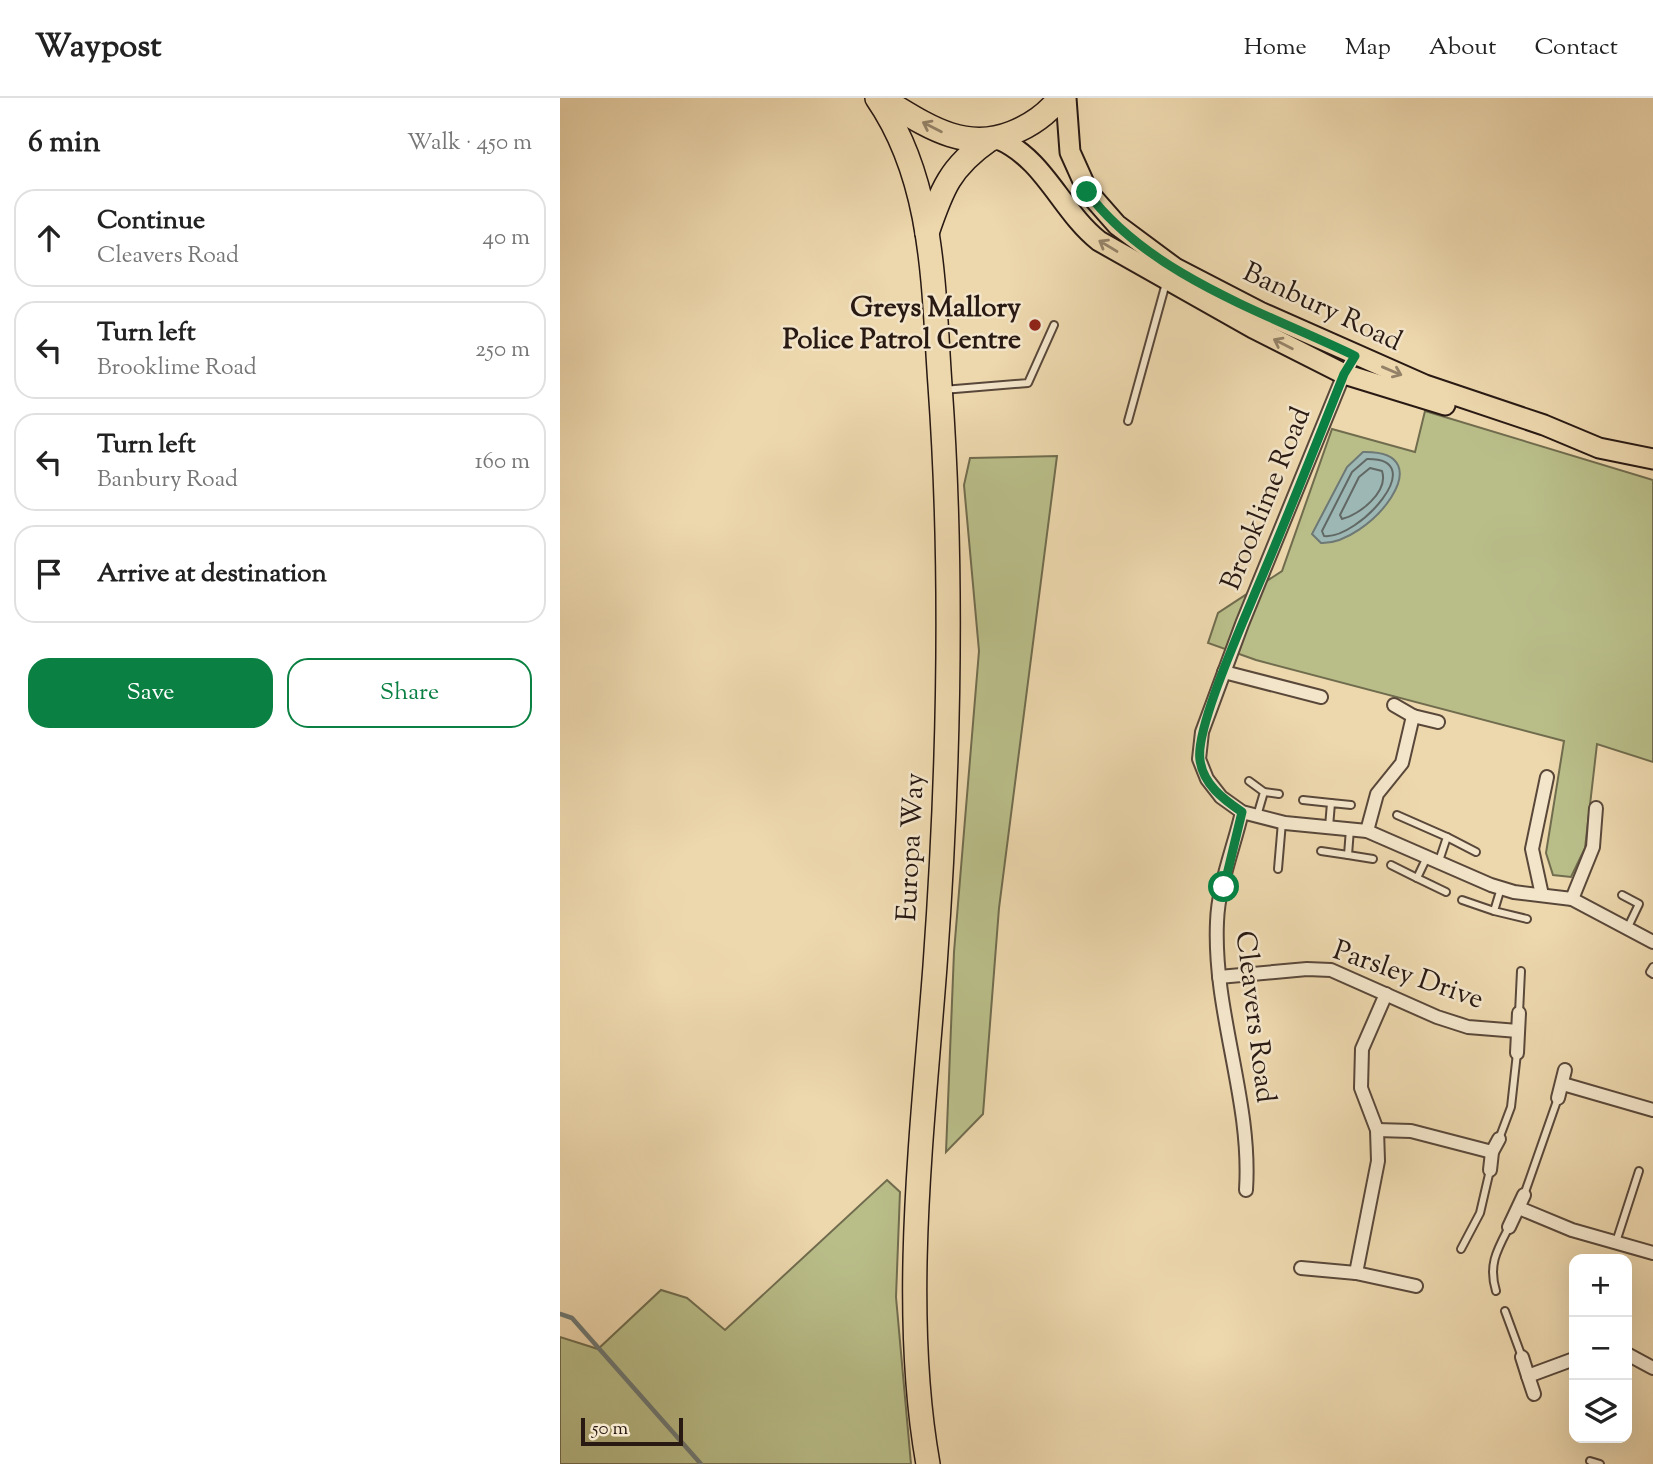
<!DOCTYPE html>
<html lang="en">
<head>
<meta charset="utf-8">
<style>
  body { margin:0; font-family:"Sorts Mill Goudy",serif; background:#f6f6f6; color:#222 }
  .controls { position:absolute; right:21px; bottom:21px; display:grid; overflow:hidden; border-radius:14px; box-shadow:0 7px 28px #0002 }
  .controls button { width:63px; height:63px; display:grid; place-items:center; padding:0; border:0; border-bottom:2px solid #e0e0e0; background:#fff; color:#222; font:35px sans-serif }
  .scale { position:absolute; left:21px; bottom:18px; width:102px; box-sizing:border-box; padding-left:7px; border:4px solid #281913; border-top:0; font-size:19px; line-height:24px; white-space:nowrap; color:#281913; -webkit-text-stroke:5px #f3e5ca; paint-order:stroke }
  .stop { position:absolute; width:21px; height:21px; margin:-16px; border:5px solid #0b8043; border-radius:50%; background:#fff }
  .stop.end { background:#0b8043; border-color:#fff; box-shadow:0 2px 7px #0008 }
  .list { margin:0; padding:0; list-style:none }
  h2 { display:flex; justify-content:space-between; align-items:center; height:91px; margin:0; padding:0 28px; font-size:30px }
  h2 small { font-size:23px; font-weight:400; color:#767676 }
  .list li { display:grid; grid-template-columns:46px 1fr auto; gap:21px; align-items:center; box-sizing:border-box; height:98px; margin:0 14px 14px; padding:0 14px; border:2px solid #e0e0e0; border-radius:21px }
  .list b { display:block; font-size:26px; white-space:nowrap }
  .list p { margin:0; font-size:23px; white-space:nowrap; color:#767676 }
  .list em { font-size:23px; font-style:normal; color:#767676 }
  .actions { display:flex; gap:14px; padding:21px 28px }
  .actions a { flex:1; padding:16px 0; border:2px solid #0b8043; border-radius:21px; text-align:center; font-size:24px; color:#0b8043 }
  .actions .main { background:#0b8043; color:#fff }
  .icon { flex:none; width:38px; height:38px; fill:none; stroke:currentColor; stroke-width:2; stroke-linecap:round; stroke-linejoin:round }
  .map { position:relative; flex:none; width:1093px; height:1366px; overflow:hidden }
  header { display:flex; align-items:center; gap:42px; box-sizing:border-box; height:98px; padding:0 35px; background:#fff; border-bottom:2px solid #e0e0e0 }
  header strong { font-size:33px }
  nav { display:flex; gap:38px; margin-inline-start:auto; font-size:24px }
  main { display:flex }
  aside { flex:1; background:#fff }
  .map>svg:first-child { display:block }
</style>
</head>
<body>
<header>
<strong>Waypost</strong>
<nav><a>Home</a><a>Map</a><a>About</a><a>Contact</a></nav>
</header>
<main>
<aside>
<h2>6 min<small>Walk · 450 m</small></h2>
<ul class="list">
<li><svg class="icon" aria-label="ahead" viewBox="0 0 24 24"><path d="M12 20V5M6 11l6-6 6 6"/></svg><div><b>Continue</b><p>Cleavers Road</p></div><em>40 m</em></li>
<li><svg class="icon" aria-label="left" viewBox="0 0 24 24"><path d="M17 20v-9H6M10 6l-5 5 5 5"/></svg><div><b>Turn left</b><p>Brooklime Road</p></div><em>250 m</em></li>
<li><svg class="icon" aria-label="left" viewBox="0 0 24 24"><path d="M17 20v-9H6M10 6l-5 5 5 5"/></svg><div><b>Turn left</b><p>Banbury Road</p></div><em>160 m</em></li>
<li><svg class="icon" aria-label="arrive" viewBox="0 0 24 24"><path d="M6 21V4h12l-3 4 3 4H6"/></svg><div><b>Arrive at destination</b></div></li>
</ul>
<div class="actions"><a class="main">Save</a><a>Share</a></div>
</aside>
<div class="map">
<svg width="1093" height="1366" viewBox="0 0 1093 1366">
  <rect width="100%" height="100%" fill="#edd7ad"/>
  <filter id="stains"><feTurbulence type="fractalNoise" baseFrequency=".00286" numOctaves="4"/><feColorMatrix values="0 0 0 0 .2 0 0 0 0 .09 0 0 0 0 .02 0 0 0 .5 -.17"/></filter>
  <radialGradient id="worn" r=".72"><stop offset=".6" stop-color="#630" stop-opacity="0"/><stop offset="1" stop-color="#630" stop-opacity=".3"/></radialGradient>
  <g fill="#b9be89" stroke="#706c4e" stroke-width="2">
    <path d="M 865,313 L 1093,382 L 1093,664 L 1037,646 L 1025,750 L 1011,779 L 993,777 L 986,755 L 1004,643 L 696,562 L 648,545 L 658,515 L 722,473 L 772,331 L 855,354 Z"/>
    <path d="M 497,358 L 439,810 L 423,1016 L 386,1054 L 394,854 L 419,553 L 404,387 L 410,360 Z"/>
    <path d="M 327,1082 L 340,1094 L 336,1199 L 351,1366 L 0,1366 L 0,1239 L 38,1251 L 101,1192 L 127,1200 L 165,1232 Z"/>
  </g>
  <path fill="#9db7b4" stroke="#6e7874" stroke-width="2" d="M 803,354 C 886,352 809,447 761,445 L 752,436 L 787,369 Z"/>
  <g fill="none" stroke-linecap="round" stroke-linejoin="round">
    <g stroke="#626864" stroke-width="2">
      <path d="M 807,361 C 872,360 798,442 764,438 L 762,433 L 792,374 Z"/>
      <path d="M 810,370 L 822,373 C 829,394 799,417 782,421 L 780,417 L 799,379 Z"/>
    </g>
    <path stroke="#6e7874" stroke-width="4.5" d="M 0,1216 L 12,1220 L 141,1366"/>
    <g stroke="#59483a" stroke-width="10">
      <g id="lane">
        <path d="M 383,292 L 468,285 L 494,227"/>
        <path d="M 568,323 L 606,185"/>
        <path d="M 689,683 L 704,694 L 697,718"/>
        <path d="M 704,694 L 719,696"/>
        <path d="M 743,702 L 771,705"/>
        <path d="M 837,717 L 887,739 L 879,763"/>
        <path d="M 769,729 L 771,705 L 791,707"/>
        <path d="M 790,731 L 788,757 L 813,761"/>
        <path d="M 887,739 L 916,754"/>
        <path d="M 761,753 L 788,757"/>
        <path d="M 867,759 L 857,780 L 886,794"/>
        <path d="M 831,767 L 857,780"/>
        <path d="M 718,771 L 722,724"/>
        <path d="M 941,790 L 934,813 L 967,821"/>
        <path d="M 1062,797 L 1079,806 L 1068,829"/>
        <path d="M 902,802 L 934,813"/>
        <path d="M 1093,869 L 1090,874 L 1093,876"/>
        <path d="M 959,915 L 961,873"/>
        <path d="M 939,1041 L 951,1009 L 957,955"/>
        <path d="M 964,1097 L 998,1000"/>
        <path d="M 1056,1144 L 1079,1073"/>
        <path d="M 901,1151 L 920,1115 L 930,1072"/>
        <path d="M 936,1193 C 928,1167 937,1152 949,1129"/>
        <path d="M 945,1213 L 962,1259"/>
        <path d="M 1030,1363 L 1040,1366"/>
      </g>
    </g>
    <g stroke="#59483a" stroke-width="16">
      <g id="street">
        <path d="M 795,258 L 784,276 L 682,526 L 642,634 L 639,661 L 647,681 L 661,699 L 682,714 L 725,725 L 807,733 L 931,787 L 954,794 L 1012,801 L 1093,844"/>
        <path d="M 664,574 L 761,599"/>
        <path d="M 834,607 L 853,618"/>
        <path d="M 682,714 C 674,749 658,788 657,824 C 653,915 692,1002 686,1092"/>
        <path d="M 807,733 L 817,696 L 842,665 L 853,618 L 878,624"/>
        <path d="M 982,797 L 972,751 L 987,679"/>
        <path d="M 1012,801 L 1033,749 L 1036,710"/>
        <path d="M 659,879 L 747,871 L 771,872 L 877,919 L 908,929 L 958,933"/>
        <path d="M 826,896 L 802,951 L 801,990 L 817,1032 L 818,1063 L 796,1175 L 856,1188"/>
        <path d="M 957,955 L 959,915"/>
        <path d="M 1003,986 L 1093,1012"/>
        <path d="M 998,1000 L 1005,972"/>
        <path d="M 817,1032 L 851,1033 L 932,1054"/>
        <path d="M 930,1072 L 932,1054 L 939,1041"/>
        <path d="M 959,1110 L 1012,1132 L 1093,1155"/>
        <path d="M 949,1129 L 964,1097"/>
        <path d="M 741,1170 L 796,1175"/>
        <path d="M 1067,1256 L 1093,1270"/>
        <path d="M 962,1259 L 968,1278 L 1014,1261"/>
        <path d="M 968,1278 L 974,1296"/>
      </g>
    </g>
    <g stroke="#281913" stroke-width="23">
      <g id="primary">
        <path d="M 506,0 L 510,54 L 528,94 L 557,127 L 615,170 L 700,214 L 865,287 L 984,327 L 1039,350 L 1093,361"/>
        <path d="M 438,41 C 485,61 501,113 539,143 L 693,230 L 784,276 L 885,307"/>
      </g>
    </g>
    <g stroke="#281913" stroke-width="26">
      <g id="highway">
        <path d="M 317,0 C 375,84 373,190 380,287 C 394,481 389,674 375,868 C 363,1028 340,1208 368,1366"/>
        <path d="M 321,0 C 363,25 402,55 452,35 C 472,27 486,17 500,0"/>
        <path d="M 367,135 C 382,91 390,69 429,42"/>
      </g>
    </g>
    <use href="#lane" stroke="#f3e5ca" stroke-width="6"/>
    <use href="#street" stroke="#f3e5ca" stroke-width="12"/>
    <use href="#primary" stroke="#edd7ad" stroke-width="19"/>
    <use href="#highway" stroke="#edd7ad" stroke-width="23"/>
  </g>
  <defs><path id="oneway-shaft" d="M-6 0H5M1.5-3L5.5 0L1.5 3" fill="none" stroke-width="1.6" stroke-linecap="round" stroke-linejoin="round" transform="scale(1.75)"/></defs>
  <g stroke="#948268">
    <use href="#oneway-shaft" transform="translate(372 29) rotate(-153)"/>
    <use href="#oneway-shaft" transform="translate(548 148) rotate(-149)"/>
    <use href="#oneway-shaft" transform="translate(723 246) rotate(-153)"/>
    <use href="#oneway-shaft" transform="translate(832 273) rotate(23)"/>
  </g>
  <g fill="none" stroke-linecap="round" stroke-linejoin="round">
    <path stroke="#0b8043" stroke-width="9" d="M 527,94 C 590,178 704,214 795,258 L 784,276 C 755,349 726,423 695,495 C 682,527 635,631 640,662 C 643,686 663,701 682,714 L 664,789"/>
  </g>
  <circle fill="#8f2418" stroke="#f3e5ca" stroke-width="2.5" cx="475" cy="227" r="7"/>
  <g text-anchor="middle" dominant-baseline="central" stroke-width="5" stroke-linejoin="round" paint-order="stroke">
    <g font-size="28" fill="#281913" stroke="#f3e5ca">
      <text transform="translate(762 210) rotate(25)">Banbury Road</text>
      <text transform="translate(707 401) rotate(-68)">Brooklime Road</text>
      <text transform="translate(352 749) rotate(-87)">Europa Way</text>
      <text transform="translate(848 878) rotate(19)">Parsley Drive</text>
      <text transform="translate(694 919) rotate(83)">Cleavers Road</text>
    </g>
    <g font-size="28" font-weight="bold" fill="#281913" stroke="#f3e5ca" text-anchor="end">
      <text x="461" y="211">Greys Mallory<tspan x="461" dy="32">Police Patrol Centre</tspan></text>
    </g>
  </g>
  <rect width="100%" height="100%" filter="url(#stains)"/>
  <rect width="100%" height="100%" fill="url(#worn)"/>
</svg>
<div class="controls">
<button>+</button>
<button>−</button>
<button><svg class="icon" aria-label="layers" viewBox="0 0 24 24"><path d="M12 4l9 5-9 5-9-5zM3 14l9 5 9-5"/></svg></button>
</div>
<div class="scale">50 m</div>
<div class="stop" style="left:664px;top:789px"></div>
<div class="stop end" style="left:527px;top:94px"></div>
</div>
</main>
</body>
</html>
